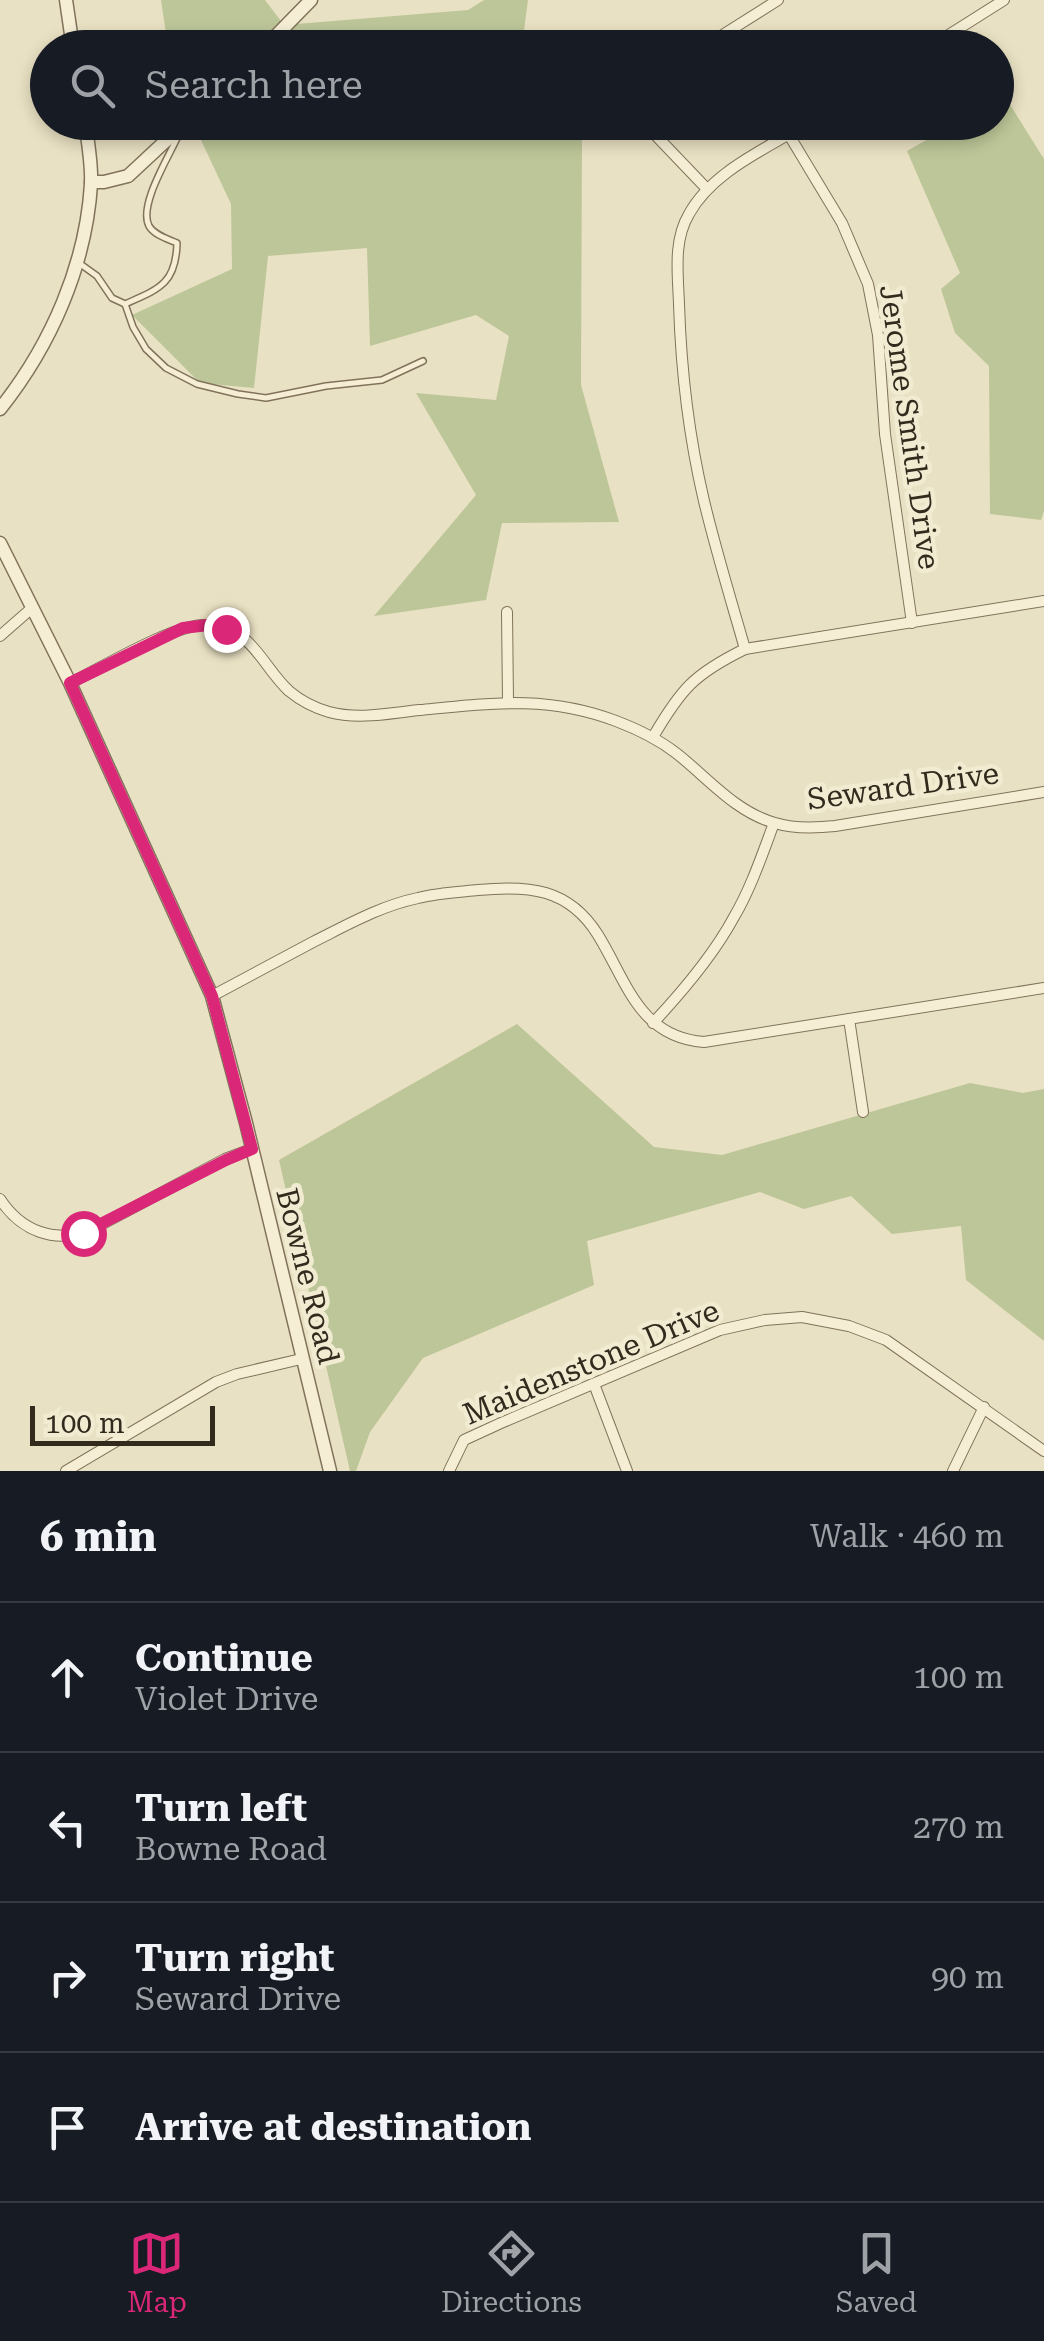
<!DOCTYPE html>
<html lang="en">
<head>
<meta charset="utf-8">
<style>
  body { margin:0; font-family:"Roboto Serif",serif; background:#20242c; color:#f1f3f6 }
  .scale { position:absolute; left:30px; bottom:25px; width:185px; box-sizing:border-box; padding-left:10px; border:5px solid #332a1e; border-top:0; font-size:28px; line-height:35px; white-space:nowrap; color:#332a1e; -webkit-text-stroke:8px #f1ebd1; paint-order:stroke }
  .stop { position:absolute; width:30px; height:30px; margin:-22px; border:8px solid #db2777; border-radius:50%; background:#fff }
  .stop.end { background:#db2777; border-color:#fff; box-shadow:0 2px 10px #0008 }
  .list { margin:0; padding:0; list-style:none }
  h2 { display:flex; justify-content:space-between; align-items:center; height:130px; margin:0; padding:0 40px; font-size:42px }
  h2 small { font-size:32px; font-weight:400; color:#9ea1a6 }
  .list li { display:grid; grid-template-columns:65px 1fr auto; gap:30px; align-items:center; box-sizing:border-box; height:150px; padding:0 40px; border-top:2px solid #363941 }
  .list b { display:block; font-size:38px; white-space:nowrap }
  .list p { margin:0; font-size:32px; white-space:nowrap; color:#9ea1a6 }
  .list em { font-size:32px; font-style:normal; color:#9ea1a6 }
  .icon { flex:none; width:55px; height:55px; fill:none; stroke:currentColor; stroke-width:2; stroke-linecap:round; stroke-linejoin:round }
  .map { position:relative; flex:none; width:1044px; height:1471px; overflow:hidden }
  .search { position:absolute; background:#171b24; box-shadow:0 5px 15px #0003; left:30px; right:30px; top:30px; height:110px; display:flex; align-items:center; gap:25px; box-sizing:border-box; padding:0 35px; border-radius:55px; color:#9ea1a6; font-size:38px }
  .sheet { height:730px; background:#171b24 }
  nav { display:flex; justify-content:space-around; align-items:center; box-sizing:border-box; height:140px; border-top:2px solid #363941; background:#171b24; font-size:28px; color:#9ea1a6 }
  nav a { display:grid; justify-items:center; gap:5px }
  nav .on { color:#db2777 }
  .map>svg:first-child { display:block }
</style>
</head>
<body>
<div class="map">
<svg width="1044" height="1471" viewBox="0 0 1044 1471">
  <rect width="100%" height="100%" fill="#e9e1c3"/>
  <g fill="#bdc698">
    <path d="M 161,0 L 265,0 L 284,25 L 468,10 L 484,0 L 528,0 L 523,38 L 528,47 L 168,47 Z"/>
    <path d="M 1004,95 L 1044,159 L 1044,511 L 1041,520 L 990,514 L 989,366 L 955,333 L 941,289 L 960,273 L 907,151 L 956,123 L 996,122 L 997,100 Z"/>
    <path d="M 193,123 L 573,123 L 582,136 L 581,385 L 619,522 L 502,523 L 486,600 L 374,616 L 476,495 L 416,393 L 496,400 L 509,336 L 476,315 L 370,346 L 367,248 L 268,256 L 254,388 L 200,383 L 132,315 L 232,269 L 231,204 Z"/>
    <path d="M 517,1024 L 654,1147 L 722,1155 L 970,1083 L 1023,1093 L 1044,1089 L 1044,1341 L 966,1280 L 961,1226 L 892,1234 L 851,1196 L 804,1209 L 760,1192 L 587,1241 L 594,1285 L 423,1358 L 370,1432 L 356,1471 L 350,1471 L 279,1160 Z"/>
  </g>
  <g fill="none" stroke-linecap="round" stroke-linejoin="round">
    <g stroke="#81735b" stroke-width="8">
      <g id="service">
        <path d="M 79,263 L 97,276 L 112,298 L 125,304 L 133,327 L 146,349 L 166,368 L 197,384 L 238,394 L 266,398 L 326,386 L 382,380 L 423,361"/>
        <path d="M 125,304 C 159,289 176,284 177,243 C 168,239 154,235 149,226 C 138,205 170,155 179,134"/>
      </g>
    </g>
    <g stroke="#81735b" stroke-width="12">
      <g id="minor">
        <path d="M 702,48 L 778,0"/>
        <path d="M 928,48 L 1004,0"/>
        <path d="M 643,122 L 707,189"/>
        <path d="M 789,135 L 842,223 L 868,284 L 878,335 L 885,434 L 912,623"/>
        <path d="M 507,612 L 508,701"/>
        <path d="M 0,636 L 32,608"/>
        <path d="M 745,649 C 731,600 716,551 704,501 C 689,437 681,370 679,304 C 678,274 673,241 689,214 C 713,170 769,148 809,122"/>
        <path d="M 70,683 C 103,667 169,627 202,625 C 251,623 260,664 289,691 C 301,701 315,708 329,712 C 359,720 390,713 420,710 C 491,703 547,695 616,721 C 637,729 658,739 676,753 C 707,777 735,812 775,823 C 794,829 816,828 835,826 L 1044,792"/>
        <path d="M 653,737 C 681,689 694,674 745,649 L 1044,601"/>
        <path d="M 212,996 C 245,978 279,960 313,942 C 347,925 380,906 418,898 C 437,893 458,892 478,890 C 528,885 569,888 598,935 C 627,982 639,1037 704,1042 L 1044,988"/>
        <path d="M 849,1019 L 863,1112"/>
        <path d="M 653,1023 C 683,991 713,956 734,917 C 751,888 762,855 774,823"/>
        <path d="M 0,1199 C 21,1231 54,1244 91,1230 L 225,1159 L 252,1149"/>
        <path d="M 594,1384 L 627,1471"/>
        <path d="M 66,1471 L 216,1382 L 237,1374 L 301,1359"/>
        <path d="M 449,1471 L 464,1440 L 501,1423 L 720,1330 L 765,1320 L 802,1317 L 849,1326 L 886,1340 L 1044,1451"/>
        <path d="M 953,1471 L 984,1407"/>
      </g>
    </g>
    <g stroke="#81735b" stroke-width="15">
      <g id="tertiary">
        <path d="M 66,0 L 73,48"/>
        <path d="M 264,48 L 311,0"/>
        <path d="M 91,182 L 104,182 L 128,176 L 186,122"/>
        <path d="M 0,409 C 51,345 86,265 91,184 C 92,164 88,142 85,122"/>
        <path d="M 0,543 L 70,683 L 212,996 L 246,1123 L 330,1471"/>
      </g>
    </g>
    <use href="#service" stroke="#f5eed5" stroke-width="5"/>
    <use href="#minor" stroke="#f5eed5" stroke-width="10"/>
    <use href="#tertiary" stroke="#f5eed5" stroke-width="12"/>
  </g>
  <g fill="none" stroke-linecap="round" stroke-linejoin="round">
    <path stroke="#db2777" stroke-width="12" d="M 83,1233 L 226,1160 L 252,1149 L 212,996 L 70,683 L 183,628 L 208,625 L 226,629"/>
  </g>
  <g text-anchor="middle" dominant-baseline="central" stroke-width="9" stroke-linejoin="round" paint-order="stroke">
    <g font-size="30" fill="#332a1e" stroke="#f1ebd1">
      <text transform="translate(910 427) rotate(82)">Jerome Smith Drive</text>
      <text transform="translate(903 786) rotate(-8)">Seward Drive</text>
      <text transform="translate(308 1276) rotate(76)">Bowne Road</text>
      <text transform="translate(591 1362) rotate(-23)">Maidenstone Drive</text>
    </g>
  </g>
</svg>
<div class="scale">100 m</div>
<div class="stop" style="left:83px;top:1233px"></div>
<div class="stop end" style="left:226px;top:629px"></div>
<div class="search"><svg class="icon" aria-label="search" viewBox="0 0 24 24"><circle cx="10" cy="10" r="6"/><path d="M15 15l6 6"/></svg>Search here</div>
</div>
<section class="sheet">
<h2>6 min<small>Walk · 460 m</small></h2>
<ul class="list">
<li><svg class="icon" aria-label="ahead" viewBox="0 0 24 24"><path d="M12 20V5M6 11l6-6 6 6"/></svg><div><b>Continue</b><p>Violet Drive</p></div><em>100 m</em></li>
<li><svg class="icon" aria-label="left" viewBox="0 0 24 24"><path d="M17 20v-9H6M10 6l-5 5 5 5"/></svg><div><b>Turn left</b><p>Bowne Road</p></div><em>270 m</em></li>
<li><svg class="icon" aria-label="right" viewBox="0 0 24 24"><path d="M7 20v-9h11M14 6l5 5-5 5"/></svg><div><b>Turn right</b><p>Seward Drive</p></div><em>90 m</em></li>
<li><svg class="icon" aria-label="arrive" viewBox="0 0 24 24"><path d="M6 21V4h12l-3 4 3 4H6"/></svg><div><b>Arrive at destination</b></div></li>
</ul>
</section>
<nav>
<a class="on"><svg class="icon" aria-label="map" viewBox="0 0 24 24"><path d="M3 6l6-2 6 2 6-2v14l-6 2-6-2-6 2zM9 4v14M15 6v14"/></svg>Map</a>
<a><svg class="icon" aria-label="directions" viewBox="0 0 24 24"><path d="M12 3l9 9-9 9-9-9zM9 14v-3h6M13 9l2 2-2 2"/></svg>Directions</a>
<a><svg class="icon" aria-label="saved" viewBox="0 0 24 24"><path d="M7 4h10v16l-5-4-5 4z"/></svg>Saved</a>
</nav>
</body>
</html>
